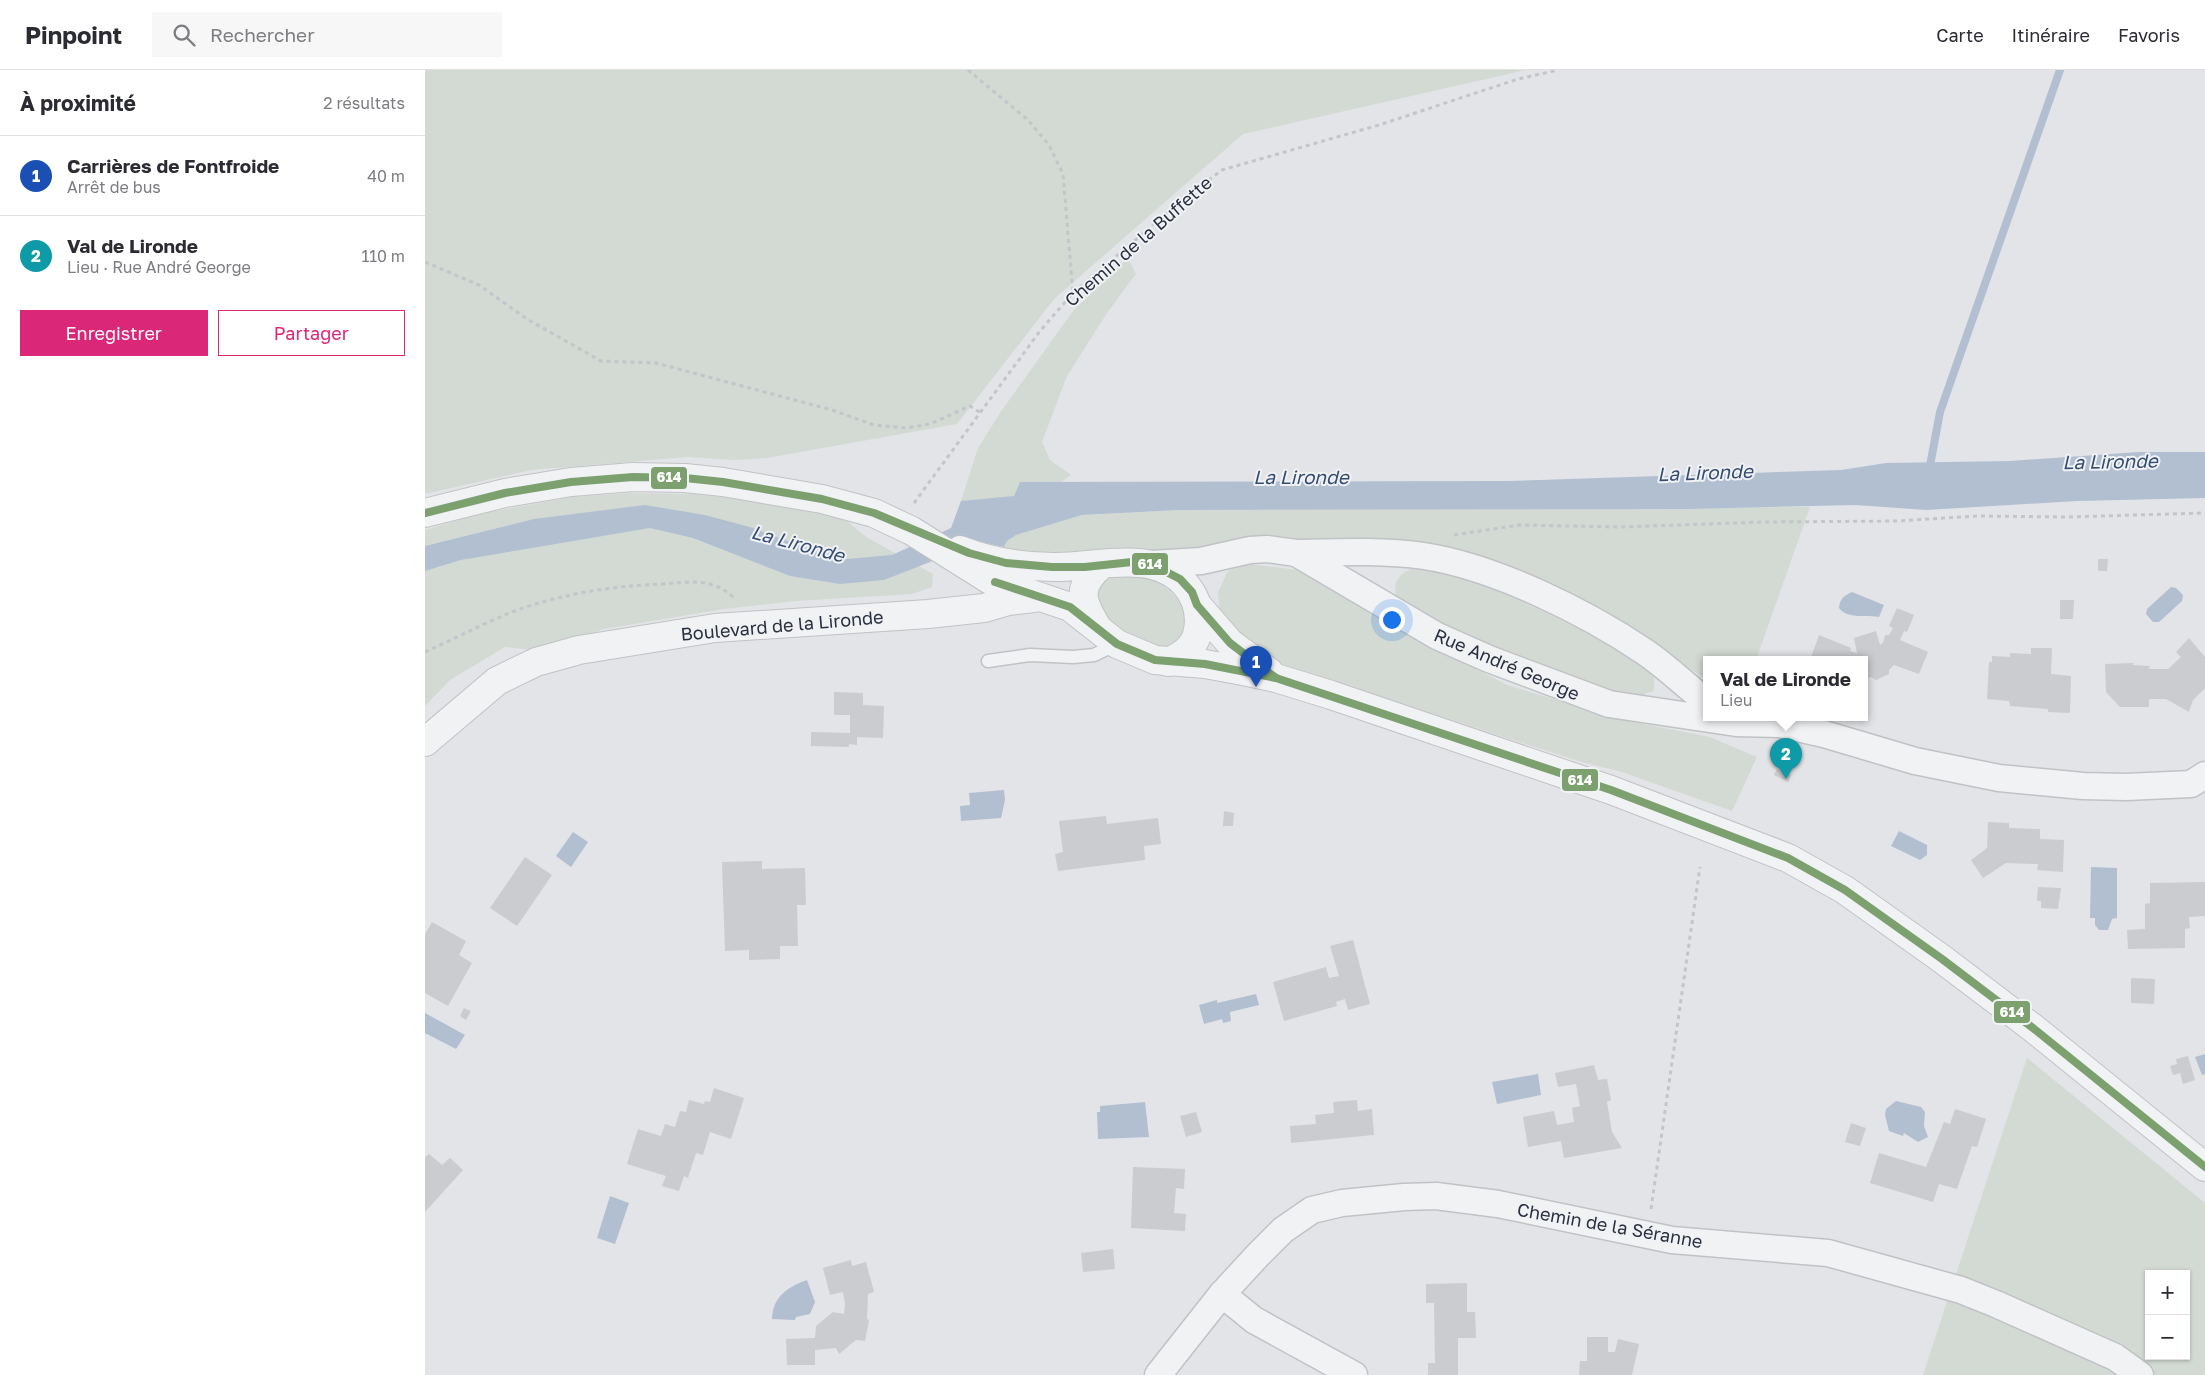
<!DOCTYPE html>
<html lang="fr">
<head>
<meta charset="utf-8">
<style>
  body { margin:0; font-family:"Golos Text",sans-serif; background:#f7f7f7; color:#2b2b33 }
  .controls { position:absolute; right:15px; bottom:15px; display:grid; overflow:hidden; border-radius:0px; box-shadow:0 1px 4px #0004 }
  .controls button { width:45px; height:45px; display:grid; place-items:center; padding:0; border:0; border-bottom:1px solid #e1e1e2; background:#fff; color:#2b2b33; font:25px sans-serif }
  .you { position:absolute; left:966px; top:549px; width:18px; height:18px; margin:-12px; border:4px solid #fff; border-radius:50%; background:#1a73e8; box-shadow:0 0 0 8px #1a73e833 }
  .badge { display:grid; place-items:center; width:32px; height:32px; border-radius:50%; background:#db2777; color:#fff; font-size:16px; font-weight:700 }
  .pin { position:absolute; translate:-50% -41px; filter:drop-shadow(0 1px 2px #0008) }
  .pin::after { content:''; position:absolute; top:26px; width:18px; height:15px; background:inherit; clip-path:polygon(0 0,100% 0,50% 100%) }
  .popup { position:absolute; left:1278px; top:586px; width:165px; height:65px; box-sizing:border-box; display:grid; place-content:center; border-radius:0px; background:#fff; filter:drop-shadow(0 1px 4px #0005); font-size:16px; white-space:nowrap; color:#7c7c81 }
  .popup b { font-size:19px; color:#2b2b33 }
  .popup::after { content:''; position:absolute; left:50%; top:100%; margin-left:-10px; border:10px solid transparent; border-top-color:#fff }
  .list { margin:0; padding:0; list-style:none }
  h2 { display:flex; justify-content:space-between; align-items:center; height:65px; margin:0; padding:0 20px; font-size:21px }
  h2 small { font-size:16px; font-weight:400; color:#7c7c81 }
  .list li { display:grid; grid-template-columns:32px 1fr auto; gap:15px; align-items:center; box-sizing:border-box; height:80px; padding:0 20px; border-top:1px solid #e1e1e2 }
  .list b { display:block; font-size:19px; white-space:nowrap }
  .list p { margin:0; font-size:16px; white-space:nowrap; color:#7c7c81 }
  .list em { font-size:16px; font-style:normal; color:#7c7c81 }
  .actions { display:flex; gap:10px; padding:15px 20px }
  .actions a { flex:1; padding:11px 0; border:1px solid #db2777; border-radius:0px; text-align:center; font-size:18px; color:#db2777 }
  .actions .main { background:#db2777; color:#fff }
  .icon { flex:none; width:28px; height:28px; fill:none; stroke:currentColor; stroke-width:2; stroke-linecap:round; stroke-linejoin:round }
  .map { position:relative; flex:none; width:1780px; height:1305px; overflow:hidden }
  header { display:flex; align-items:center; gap:30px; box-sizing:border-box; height:70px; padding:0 25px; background:#fff; border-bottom:1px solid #e1e1e2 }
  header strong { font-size:24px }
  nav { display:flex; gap:28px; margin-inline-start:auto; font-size:18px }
  .search { width:350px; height:45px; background:#f7f7f7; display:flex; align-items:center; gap:12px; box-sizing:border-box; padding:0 18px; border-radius:0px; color:#7c7c81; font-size:19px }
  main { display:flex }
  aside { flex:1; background:#fff }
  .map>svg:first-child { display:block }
</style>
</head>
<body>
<header>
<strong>Pinpoint</strong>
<div class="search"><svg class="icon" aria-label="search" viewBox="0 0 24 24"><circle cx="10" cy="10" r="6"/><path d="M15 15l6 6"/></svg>Rechercher</div>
<nav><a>Carte</a><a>Itinéraire</a><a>Favoris</a></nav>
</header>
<main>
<aside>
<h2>À proximité<small>2 résultats</small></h2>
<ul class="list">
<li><span class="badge" style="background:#1a4fb4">1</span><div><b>Carrières de Fontfroide</b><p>Arrêt de bus</p></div><em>40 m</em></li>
<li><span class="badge" style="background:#0f9aa8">2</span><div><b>Val de Lironde</b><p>Lieu · Rue André George</p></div><em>110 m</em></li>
</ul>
<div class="actions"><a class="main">Enregistrer</a><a>Partager</a></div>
</aside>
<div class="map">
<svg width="1780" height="1305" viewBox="0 0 1780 1305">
  <rect width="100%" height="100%" fill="#e3e4e7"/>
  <g fill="#d2dad3" fill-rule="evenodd">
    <path d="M 0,0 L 1101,0 L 818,64 L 629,229 L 532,354 L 342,388 L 309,390 L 263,387 L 106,400 L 0,424 Z"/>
    <path d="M 703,188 L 711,204 L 682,243 L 642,306 L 617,372 L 625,390 L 646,405 L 554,470 L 528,456 L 553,378 L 577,340 L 648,241 Z"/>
    <path d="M 206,423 L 270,424 L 338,432 L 415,445 L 441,467 L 508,504 L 507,517 L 487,524 L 371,531 L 299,539 L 179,559 L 115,581 L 80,577 L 25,610 L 0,636 L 0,460 L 54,444 L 147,427 Z"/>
    <path d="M 1385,437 L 1331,590 L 1282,590 L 1282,610 L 1237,580 L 1095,502 L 764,486 L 573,489 L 582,471 L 591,465 L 657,445 L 754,440 Z"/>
    <path d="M 823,494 L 874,500 L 931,528 L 961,552 L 1082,615 L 1198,650 L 1285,667 L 1332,687 L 1307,741 L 1197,702 L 1153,691 L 1082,668 L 830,585 L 795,546 L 793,522 L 803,501 Z"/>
    <path d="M 997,495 C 1022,500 1045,510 1070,520 C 1121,541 1170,566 1219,593 C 1228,602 1231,608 1228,621 L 1217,625 L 1202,626 L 1163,613 L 1041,568 L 972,532 C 966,509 976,501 997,495 Z"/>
    <path d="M 682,504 C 694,504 709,503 720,506 C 740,513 772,540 759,564 C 757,569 753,573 749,577 C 727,578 693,563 679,545 C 675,539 673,530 670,523 Z"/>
    <path d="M 1602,988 L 1780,1133 L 1780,1305 L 1498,1305 ZM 1724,1204 L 1761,1204 L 1761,1286 L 1724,1286 Z"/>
  </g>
  <g fill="#b2bfd1">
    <path d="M 1714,382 L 1780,382 L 1780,428 L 1652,431 L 1501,440 L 1431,435 L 1264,439 L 754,440 L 657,445 L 591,465 L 582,471 L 579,477 L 556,472 L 459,510 L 415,514 L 365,506 L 268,468 L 225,458 L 36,490 L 0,501 L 0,476 L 109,449 L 220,435 L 280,445 L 328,458 L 392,482 L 422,489 L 467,485 L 526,458 L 536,431 L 589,426 L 595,412 L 1083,411 L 1416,400 L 1461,393 L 1585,391 Z"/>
    <path d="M 1746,517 L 1751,518 L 1758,525 L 1757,531 L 1734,552 L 1728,552 L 1721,544 L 1722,539 Z"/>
    <path d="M 1427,522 L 1459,535 L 1454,547 C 1441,544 1423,550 1414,538 C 1415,529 1418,526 1427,522 Z"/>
    <path d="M 579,720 L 580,730 L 576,748 L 536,751 L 535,736 L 545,735 L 544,723 Z"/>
    <path d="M 1474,761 L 1502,775 L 1502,785 L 1495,790 L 1466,776 Z"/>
    <path d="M 148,762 L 163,772 L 146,797 L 131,786 Z"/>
    <path d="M 1666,797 L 1692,798 L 1692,848 L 1687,849 L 1683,860 L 1674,860 L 1670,855 L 1670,848 L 1665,848 Z"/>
    <path d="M 831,924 L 834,935 L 805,942 L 806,951 L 798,953 L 797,949 L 779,954 L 774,935 L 792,930 L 792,933 Z"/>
    <path d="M 0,943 L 40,965 L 31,979 L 0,963 Z"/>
    <path d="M 1780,984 L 1780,1004 L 1777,1005 L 1770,987 Z"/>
    <path d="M 1113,1004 L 1116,1025 L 1072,1034 L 1067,1012 Z"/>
    <path d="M 1471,1031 L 1496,1037 L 1500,1042 L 1499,1056 L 1503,1067 L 1493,1072 L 1479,1063 L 1478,1066 L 1464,1061 L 1460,1045 L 1461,1039 Z"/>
    <path d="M 720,1032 L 724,1067 L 673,1069 L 672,1042 L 675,1042 L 675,1036 Z"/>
    <path d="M 185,1126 L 204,1133 L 190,1174 L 172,1168 Z"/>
    <path d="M 382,1210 L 390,1232 L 385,1244 L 371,1247 L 370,1250 L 347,1249 C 348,1227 362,1217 382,1210 Z"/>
  </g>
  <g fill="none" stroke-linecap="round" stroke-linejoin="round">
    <path stroke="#b2bfd1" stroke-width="8" d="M 1504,401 L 1515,342 L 1635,0"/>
  </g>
  <g fill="#cbcccf">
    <path d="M 1673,489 L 1683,489 L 1682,501 L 1673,501 Z"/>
    <path d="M 1635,530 L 1649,530 L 1648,549 L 1635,549 Z"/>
    <path d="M 1472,538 L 1489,545 L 1482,562 L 1479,561 L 1475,570 L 1503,582 L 1494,604 L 1469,595 L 1464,600 L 1464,604 L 1451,610 L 1446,607 L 1440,609 L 1440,590 L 1385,590 L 1394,565 L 1426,578 L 1425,581 L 1432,583 L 1429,568 L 1451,561 L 1455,575 L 1458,573 L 1460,565 L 1464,565 L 1468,558 L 1464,556 Z"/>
    <path d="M 1764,568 L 1780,587 L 1780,618 L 1768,630 L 1764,642 L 1741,629 L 1724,629 L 1724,637 L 1695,637 L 1681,622 L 1680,594 L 1708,593 L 1708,595 L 1725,596 L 1724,599 L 1743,599 L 1756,587 L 1751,582 Z"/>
    <path d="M 1606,578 L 1627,578 L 1626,604 L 1646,606 L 1645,643 L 1623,642 L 1623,639 L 1585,636 L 1584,631 L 1562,629 L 1564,592 L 1567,592 L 1567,586 L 1585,587 L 1585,583 L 1606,584 Z"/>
    <path d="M 409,622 L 438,623 L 438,635 L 459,636 L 458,668 L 432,667 L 432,675 L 424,674 L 424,677 L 386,676 L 386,662 L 425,663 L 425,645 L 409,645 Z"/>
    <path d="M 1352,699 L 1366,705 L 1363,712 L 1349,705 Z"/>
    <path d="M 799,741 L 809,743 L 808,756 L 798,756 Z"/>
    <path d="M 681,746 L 682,754 L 733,748 L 736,774 L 719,776 L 720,790 L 633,801 L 630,784 L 638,782 L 634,751 Z"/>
    <path d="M 1563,752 L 1584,753 L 1584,758 L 1615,759 L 1615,769 L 1639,770 L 1638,802 L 1612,800 L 1613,794 L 1581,793 L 1558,808 L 1546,790 L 1562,778 Z"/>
    <path d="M 100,787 L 127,805 L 92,856 L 65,838 Z"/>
    <path d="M 337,791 L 337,799 L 380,798 L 381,835 L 372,835 L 373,876 L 355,876 L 355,889 L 324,890 L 324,880 L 300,881 L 297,792 Z"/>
    <path d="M 1780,812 L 1780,846 L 1764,847 L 1765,858 L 1760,859 L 1760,878 L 1703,879 L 1702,860 L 1720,859 L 1720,834 L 1725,833 L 1725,813 Z"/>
    <path d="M 1613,817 L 1636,818 L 1633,839 L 1616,838 L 1616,831 L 1612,831 Z"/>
    <path d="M 7,852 L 41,871 L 34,885 L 47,893 L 23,936 L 0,923 L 0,864 Z"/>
    <path d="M 928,870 L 945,934 L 923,940 L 920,929 L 911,932 L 912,936 L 859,951 L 848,912 L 901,897 L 904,908 L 914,906 L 905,876 Z"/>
    <path d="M 1706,908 L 1730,909 L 1729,934 L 1706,933 Z"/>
    <path d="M 39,938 L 46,941 L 41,950 L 35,946 Z"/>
    <path d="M 1763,986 L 1770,1010 L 1758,1014 L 1755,1003 L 1748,1005 L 1745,996 L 1752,994 L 1751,989 Z"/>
    <path d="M 1169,995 L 1173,1010 L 1182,1009 L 1186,1030 L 1182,1032 L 1187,1062 L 1197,1078 L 1139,1088 L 1136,1071 L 1103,1077 L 1098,1047 L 1129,1041 L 1132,1055 L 1149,1052 L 1147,1038 L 1155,1036 L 1151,1014 L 1133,1017 L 1130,1003 Z"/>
    <path d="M 289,1018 L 319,1028 L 306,1069 L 285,1062 L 278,1085 L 271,1083 L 263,1108 L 259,1106 L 254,1121 L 237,1116 L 241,1106 L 202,1094 L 213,1059 L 236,1066 L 240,1054 L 250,1057 L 255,1041 L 261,1042 L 264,1030 L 279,1034 L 280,1031 L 285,1032 Z"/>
    <path d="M 932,1030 L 933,1041 L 947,1039 L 949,1065 L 866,1073 L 865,1056 L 891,1054 L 890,1045 L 909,1043 L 908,1032 Z"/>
    <path d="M 1530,1039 L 1561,1049 L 1552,1077 L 1547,1076 L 1532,1119 L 1514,1114 L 1508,1132 L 1445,1113 L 1454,1083 L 1501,1097 L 1519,1052 L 1525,1054 Z"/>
    <path d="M 771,1042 L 777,1062 L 761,1067 L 755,1046 Z"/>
    <path d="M 1426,1053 L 1441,1058 L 1435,1076 L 1420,1072 Z"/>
    <path d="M 4,1084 L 17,1095 L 25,1088 L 38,1100 L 0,1142 L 0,1087 Z"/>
    <path d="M 708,1097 L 760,1099 L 759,1119 L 751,1118 L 749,1143 L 761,1144 L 760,1161 L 706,1158 Z"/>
    <path d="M 688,1179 L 690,1199 L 658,1202 L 656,1183 Z"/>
    <path d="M 426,1190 L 427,1196 L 441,1192 L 449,1222 L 443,1224 L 442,1249 L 444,1250 L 440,1271 L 431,1270 L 414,1284 L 411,1278 L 390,1280 L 390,1295 L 362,1295 L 361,1269 L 390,1268 L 391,1256 L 408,1242 L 419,1244 L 420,1234 L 418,1222 L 405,1225 L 398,1198 Z"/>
    <path d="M 1042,1213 L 1042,1242 L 1050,1242 L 1051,1268 L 1033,1268 L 1033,1305 L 1003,1305 L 1003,1293 L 1010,1293 L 1009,1233 L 1001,1233 L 1001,1214 Z"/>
    <path d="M 1162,1267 L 1183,1267 L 1183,1282 L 1190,1282 L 1193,1269 L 1214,1274 L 1207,1305 L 1154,1305 L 1155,1291 L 1162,1291 Z"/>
  </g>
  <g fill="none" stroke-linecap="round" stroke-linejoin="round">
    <g stroke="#c1c2c5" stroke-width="15">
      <path id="service" d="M 563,591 L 605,585 L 648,587 L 669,585 L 692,574"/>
    </g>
    <g stroke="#c1c2c5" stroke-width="29">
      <g id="minor">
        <path d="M 726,494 L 776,491 L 825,480 L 842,479 L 871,483"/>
        <path d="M 1282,632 C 1261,616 1242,597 1220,582 C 1161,542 1070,497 999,486 C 957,480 914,482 871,483 L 1012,566 L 1064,589 L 1184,634 L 1311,653 L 1355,654 L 1399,664 L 1490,691 L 1574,708 L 1658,716 L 1701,717 L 1766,714 L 1780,705"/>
        <path d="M 797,1224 L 829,1250 L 929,1305"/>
        <path d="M 733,1305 L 797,1224 L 833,1185 L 858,1160 L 887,1140 L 917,1133 L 979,1127 L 1011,1126 L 1073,1134 L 1247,1170 L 1403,1183 L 1536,1220 L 1571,1234 L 1690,1287 L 1715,1305"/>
      </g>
    </g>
    <g stroke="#c1c2c5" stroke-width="30">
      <g id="tertiary">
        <path d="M 0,443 L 80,423 L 146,412 L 208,407 L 260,408 L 298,412 L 397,429 L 449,443 L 487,461 L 565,510 L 645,537 L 692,574 L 730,590 L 780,594 L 818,601 L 851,608 L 906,625 L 1186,720 L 1363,788 L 1420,820 L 1517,889 L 1608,958 L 1780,1097"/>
        <path d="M 535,480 C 564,491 596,497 628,497 C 671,498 727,478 760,514 C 771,527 776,543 773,560 C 771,577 757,586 743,592"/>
        <path d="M 772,535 L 805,573 L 844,602"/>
        <path d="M 672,557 C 656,531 651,517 676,495"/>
        <path d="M 0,672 L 72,611 L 111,592 L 154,580 L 290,558 L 503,544 L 559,538 L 583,531 L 609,528"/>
      </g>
    </g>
    <g stroke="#c4c5ca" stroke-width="3" stroke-dasharray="4 4" stroke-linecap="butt">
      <path d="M 543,0 L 603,50 L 624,75 L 638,104 L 648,223"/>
      <path d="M 0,192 L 54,215 L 102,249 L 176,291 L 231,293 L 407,340 L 449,355 L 481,358 L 505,354 L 545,336 L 556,343"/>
      <path d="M 489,433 L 615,261 L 648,223 L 755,132 L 797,100 L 954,55 L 1093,9 L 1133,0"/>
      <path d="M 1029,465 L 1094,455 L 1196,457 L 1338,452 L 1473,451 L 1554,446 L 1642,447 L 1780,443"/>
      <path d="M 0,582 C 29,569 57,554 87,542 C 135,524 186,516 237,514 C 266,512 289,507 311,530"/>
      <path d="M 1226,1139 L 1275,797"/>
    </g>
    <use href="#service" stroke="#f1f2f4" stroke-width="12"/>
    <use href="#minor" stroke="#f1f2f4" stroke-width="26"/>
    <use href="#tertiary" stroke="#f1f2f4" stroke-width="28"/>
    <g stroke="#f0f2f6" stroke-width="11">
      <g id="bus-1">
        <path d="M 0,443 L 80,423 L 146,412 L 208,407 L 260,408 L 298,412 L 397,429 L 449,443 L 544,483 L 581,493 L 627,497 L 660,497 L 707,492 L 726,494 L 755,509 L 767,522 L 772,535 L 805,573 L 851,608 L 1186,720 L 1363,788 L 1420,820 L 1517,889 L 1608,958 L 1780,1097"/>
        <path d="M 570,512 L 645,537 L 692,574 L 730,590 L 780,594 L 851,608"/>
      </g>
    </g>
    <use href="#bus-1" stroke="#7ca16e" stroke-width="8"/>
  </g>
  <g text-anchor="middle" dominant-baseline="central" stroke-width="4" stroke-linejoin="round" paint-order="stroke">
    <g font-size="18" fill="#2a3040" stroke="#f0f2f6">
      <text transform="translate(713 171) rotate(-41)">Chemin de la Buffette</text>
      <text transform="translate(357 555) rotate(-5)">Boulevard de la Lironde</text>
      <text transform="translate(1082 594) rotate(23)">Rue André George</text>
      <text transform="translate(1185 1155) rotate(10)">Chemin de la Séranne</text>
    </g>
    <g font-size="19" font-style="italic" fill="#364d72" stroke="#f0f2f6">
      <text transform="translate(1685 391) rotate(-1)">La Lironde</text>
      <text transform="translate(1280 402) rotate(-2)">La Lironde</text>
      <text x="876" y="406">La Lironde</text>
      <text transform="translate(373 473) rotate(15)">La Lironde</text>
    </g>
  </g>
  <g stroke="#f0f2f6" stroke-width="2">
    <rect x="225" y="396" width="38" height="24" rx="5" fill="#7ca16e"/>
    <rect x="706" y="482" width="38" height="24" rx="5" fill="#7ca16e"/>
    <rect x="1136" y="698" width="38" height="24" rx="5" fill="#7ca16e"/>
    <rect x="1568" y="930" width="38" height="24" rx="5" fill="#7ca16e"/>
  </g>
  <g font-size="14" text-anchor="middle" font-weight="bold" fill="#fff">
    <text x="244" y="412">614</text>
    <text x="725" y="499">614</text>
    <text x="1155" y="715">614</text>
    <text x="1587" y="947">614</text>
  </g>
</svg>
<div class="controls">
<button>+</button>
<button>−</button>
</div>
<div class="you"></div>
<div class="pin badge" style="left:831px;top:617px;background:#1a4fb4">1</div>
<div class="pin badge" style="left:1361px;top:709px;background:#0f9aa8">2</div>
<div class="popup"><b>Val de Lironde</b>Lieu</div>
</div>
</main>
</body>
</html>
